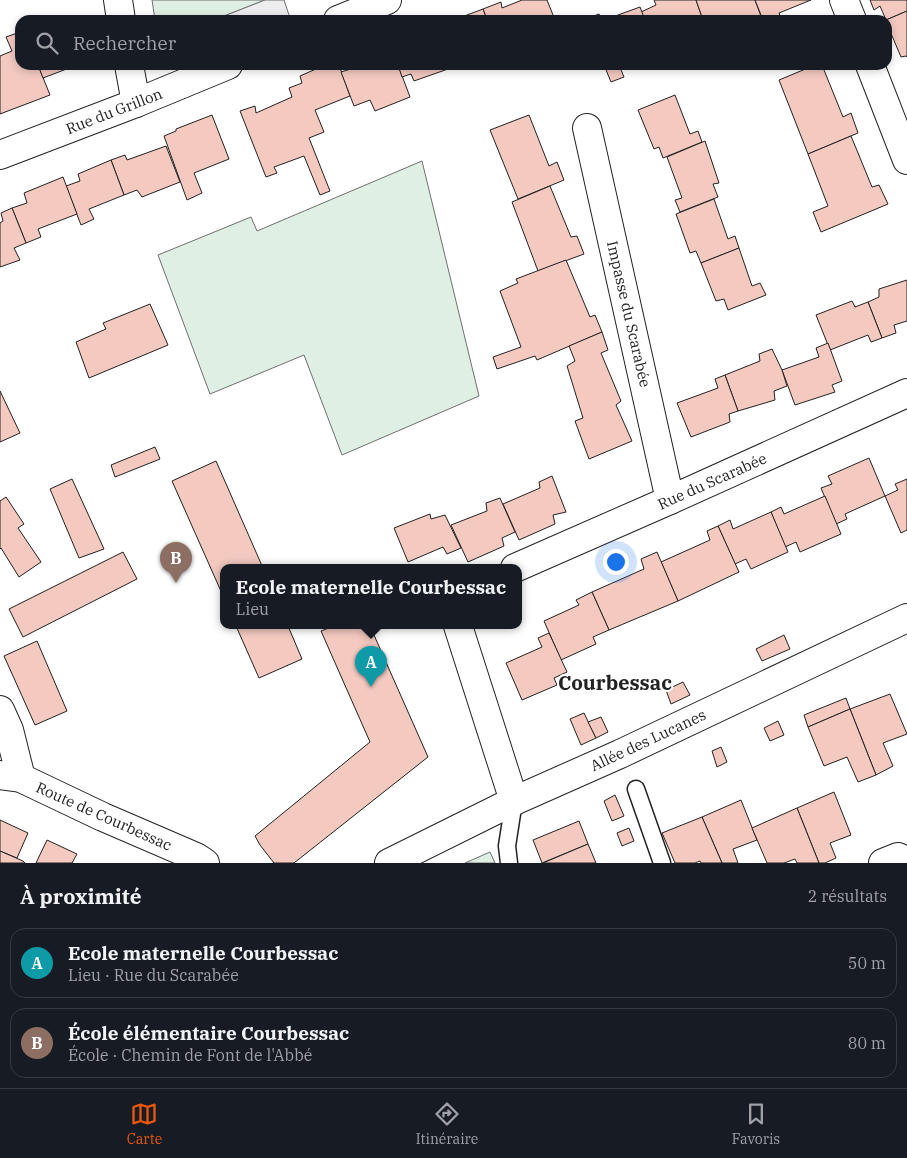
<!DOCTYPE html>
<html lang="fr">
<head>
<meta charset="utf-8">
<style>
  body { margin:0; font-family:"IBM Plex Serif",serif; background:#242831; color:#f1f3f6 }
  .you { position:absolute; left:615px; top:561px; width:18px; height:18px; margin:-12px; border:4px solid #fff; border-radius:50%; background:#1a73e8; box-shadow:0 0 0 8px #1a73e833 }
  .badge { display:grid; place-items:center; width:32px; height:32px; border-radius:50%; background:#ea580c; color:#fff; font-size:16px; font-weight:700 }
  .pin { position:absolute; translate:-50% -41px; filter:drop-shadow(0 1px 2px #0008) }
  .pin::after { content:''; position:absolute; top:26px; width:18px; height:15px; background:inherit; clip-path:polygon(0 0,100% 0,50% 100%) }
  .popup { position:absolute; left:220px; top:564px; width:302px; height:65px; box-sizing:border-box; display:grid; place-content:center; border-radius:10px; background:#171b24; filter:drop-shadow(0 1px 4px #0005); font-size:16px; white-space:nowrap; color:#9ea1a6 }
  .popup b { font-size:19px; color:#f1f3f6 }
  .popup::after { content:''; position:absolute; left:50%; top:100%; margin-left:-10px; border:10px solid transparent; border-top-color:#171b24 }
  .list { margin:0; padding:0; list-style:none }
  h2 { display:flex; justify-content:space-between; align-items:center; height:65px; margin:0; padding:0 20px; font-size:21px }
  h2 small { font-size:16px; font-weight:400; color:#9ea1a6 }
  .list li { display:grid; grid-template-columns:32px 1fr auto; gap:15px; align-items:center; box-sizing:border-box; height:70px; margin:0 10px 10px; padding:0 10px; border:1px solid #363941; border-radius:15px }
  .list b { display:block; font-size:19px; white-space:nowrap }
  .list p { margin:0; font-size:16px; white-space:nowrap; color:#9ea1a6 }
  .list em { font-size:16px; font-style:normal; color:#9ea1a6 }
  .icon { flex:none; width:28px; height:28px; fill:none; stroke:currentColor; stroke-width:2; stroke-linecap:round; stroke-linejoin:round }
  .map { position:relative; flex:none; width:907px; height:863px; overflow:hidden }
  .search { position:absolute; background:#171b24; box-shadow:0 2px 8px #0003; left:15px; right:15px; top:15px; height:55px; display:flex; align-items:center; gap:12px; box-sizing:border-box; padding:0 18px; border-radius:15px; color:#9ea1a6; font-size:19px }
  .sheet { height:225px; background:#171b24 }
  nav { display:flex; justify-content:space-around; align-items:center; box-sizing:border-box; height:70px; border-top:1px solid #363941; background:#171b24; font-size:14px; color:#9ea1a6 }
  nav a { display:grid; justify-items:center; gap:2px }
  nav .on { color:#ea580c }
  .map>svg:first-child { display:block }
</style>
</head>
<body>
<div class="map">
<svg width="907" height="863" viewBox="0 0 907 863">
  <rect width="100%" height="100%" fill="#fff"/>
  <g fill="#e0efe3" stroke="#6f6f6f">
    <path d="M 152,0 L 265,0 L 214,20 L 155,20 Z"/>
    <path d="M 422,161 L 479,396 L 342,455 L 304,355 L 210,394 L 158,255 L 251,217 L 257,231 Z"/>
    <path d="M 490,852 L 495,863 L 465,863 Z"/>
  </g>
  <path fill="#ededed" stroke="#6f6f6f" d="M 265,0 L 284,0 L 290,18 L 285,20 L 214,20 Z"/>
  <g fill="#f3c9c0" stroke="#222">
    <path d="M 522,0 L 547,0 L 555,20 L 487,20 L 483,9 L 501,2 L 502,8 Z"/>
    <path d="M 654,0 L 696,0 L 703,20 L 645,20 L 641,12 L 656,5 Z"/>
    <path d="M 696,0 L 755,0 L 762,19 L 703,20 Z"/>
    <path d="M 755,0 L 811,0 L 779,13 L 781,19 L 779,20 L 763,20 Z"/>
    <path d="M 870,0 L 907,0 L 907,11 L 886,20 L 880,6 L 874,10 Z"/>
    <path d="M 640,7 L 645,20 L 606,20 L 618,15 Z"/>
    <path d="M 483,9 L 487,20 L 454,20 L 459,18 Z"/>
    <path d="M 907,11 L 907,57 L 906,56 L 901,57 L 887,24 L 887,20 L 886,20 Z"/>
    <path d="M 599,14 L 602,20 L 586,20 L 586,19 Z"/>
    <path d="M 20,32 L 20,65 L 38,65 L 50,95 L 0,114 L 0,56 L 12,51 L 6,37 Z"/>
    <path d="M 38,65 L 77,65 L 43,78 Z"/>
    <path d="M 325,65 L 339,65 L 350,96 L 315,110 L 324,132 L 309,138 L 330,191 L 320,195 L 304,156 L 274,167 L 277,173 L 266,177 L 240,111 L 255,106 L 256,113 L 292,97 L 289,88 L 302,83 L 300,76 Z"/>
    <path d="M 356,65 L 398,65 L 410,97 L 375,111 L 370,100 L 354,106 L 341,72 L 357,67 Z"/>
    <path d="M 398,65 L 447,65 L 448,69 L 414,81 L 411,74 L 402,77 Z"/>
    <path d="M 604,65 L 619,65 L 624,77 L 611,82 Z"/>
    <path d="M 815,65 L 822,65 L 843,117 L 851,113 L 858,133 L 808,154 L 779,80 Z"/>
    <path d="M 675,95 L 690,134 L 698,131 L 702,142 L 663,158 L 659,147 L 654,149 L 638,110 Z"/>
    <path d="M 212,115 L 229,159 L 194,173 L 202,193 L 187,200 L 164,136 L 176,131 L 176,129 Z"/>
    <path d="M 529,115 L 549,166 L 557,162 L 564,180 L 518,199 L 490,130 Z"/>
    <path d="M 851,136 L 872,187 L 879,185 L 888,204 L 821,232 L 813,212 L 828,206 L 808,154 Z"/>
    <path d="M 705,141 L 719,183 L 713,184 L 718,197 L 680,212 L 675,200 L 682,198 L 667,157 Z"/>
    <path d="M 166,146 L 180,182 L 142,197 L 137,190 L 124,195 L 111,160 L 125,155 L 127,160 Z"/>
    <path d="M 111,160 L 124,195 L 89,209 L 94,219 L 81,225 L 66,186 L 80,181 L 78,174 Z"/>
    <path d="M 63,177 L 77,214 L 38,229 L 41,237 L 26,243 L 12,208 L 27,203 L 24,193 Z"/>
    <path d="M 550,186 L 571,237 L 577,236 L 584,254 L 538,271 L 512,202 Z"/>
    <path d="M 714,199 L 728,239 L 735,236 L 739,248 L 701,263 L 696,251 L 690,253 L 676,214 Z"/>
    <path d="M 12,208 L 26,243 L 14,248 L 20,260 L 0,267 L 0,223 L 3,221 L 1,213 Z"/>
    <path d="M 739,248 L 752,286 L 760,283 L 766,295 L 728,310 L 724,299 L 716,301 L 701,263 Z"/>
    <path d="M 566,260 L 590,317 L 595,315 L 602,332 L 537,360 L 535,356 L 497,369 L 493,357 L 521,347 L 500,291 L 518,283 L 516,279 Z"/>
    <path d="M 907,280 L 907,321 L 894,325 L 896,333 L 882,338 L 868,302 L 879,297 L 879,289 Z"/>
    <path d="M 852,301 L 855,307 L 868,302 L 882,338 L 871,342 L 868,335 L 830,350 L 816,315 Z"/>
    <path d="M 150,304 L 168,345 L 89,378 L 76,342 L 106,329 L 103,323 Z"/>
    <path d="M 602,332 L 608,350 L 601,353 L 621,401 L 616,405 L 632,441 L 589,459 L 575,421 L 583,418 L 567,366 L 575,361 L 569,346 Z"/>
    <path d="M 828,343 L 842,381 L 832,385 L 835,392 L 795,405 L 782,370 L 819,357 L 816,348 Z"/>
    <path d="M 772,349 L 782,370 L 787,386 L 774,391 L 775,400 L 738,411 L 725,375 L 760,361 L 759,354 Z"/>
    <path d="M 725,375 L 738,411 L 729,414 L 730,422 L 691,437 L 677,403 L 718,388 L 715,379 Z"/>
    <path d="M 0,391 L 20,433 L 0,442 Z"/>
    <path d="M 155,447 L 160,459 L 115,477 L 111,465 Z"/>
    <path d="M 869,458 L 885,496 L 845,514 L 847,519 L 836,524 L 821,488 L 832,484 L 828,476 Z"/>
    <path d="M 216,461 L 263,568 L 224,568 L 224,598 L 172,481 Z"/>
    <path d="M 552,476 L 566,512 L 553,515 L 555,524 L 519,540 L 503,504 L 540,488 L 539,482 Z"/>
    <path d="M 72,479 L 104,549 L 79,558 L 50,489 Z"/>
    <path d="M 907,479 L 907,530 L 901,533 L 885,496 L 898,490 L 895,484 Z"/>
    <path d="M 825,496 L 841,534 L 800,552 L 796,542 L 785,547 L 771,512 L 781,507 L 784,514 Z"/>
    <path d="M 6,497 L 24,524 L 18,528 L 41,562 L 19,577 L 1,548 L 0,549 L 0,501 Z"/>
    <path d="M 500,498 L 515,532 L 502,538 L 504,546 L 468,562 L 451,525 L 487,511 L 486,503 Z"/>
    <path d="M 771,512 L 788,552 L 751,569 L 746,559 L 735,564 L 718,526 L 730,520 L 733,529 Z"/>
    <path d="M 430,514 L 431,519 L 445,515 L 461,548 L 447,554 L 443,547 L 408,562 L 394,528 Z"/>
    <path d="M 718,526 L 739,572 L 678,601 L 661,562 L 710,540 L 707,531 Z"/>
    <path d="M 123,552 L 137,579 L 23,637 L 9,609 Z"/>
    <path d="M 657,552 L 678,601 L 609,630 L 592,592 L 644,569 L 641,559 Z"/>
    <path d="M 592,592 L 609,630 L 593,637 L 596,644 L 561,660 L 544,621 L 579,605 L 576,600 Z"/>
    <path d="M 236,626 L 288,626 L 302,659 L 259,678 Z"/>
    <path d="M 334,626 L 370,626 L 428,757 L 294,863 L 274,863 L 260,845 L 255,836 L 370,742 L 321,631 Z"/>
    <path d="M 549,633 L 567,672 L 554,678 L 557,685 L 522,700 L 506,663 L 542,647 L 538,638 Z"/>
    <path d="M 784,635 L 790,649 L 762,661 L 756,649 Z"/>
    <path d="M 37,641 L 67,711 L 35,725 L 4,656 Z"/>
    <path d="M 683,682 L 690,695 L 671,704 L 666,690 Z"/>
    <path d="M 890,694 L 907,734 L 883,743 L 893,766 L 876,775 L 850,709 Z"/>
    <path d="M 846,698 L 850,709 L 808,727 L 804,715 Z"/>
    <path d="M 850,709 L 876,775 L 858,782 L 847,757 L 824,766 L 808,727 Z"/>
    <path d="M 584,713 L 596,738 L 581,745 L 570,719 Z"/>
    <path d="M 601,717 L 608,732 L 596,738 L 588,722 Z"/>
    <path d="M 778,721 L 784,735 L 770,741 L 764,728 Z"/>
    <path d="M 721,747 L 727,762 L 717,767 L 712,751 Z"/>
    <path d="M 834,792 L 851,835 L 830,843 L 836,858 L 825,863 L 819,863 L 797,808 Z"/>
    <path d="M 615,795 L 624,816 L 612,821 L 604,801 Z"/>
    <path d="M 741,800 L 757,840 L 733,849 L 738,863 L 722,863 L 702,817 Z"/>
    <path d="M 797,808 L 819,863 L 797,863 L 795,859 L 784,863 L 767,863 L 752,828 Z"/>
    <path d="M 702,817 L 722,863 L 701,863 L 700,861 L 695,863 L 675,863 L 662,833 Z"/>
    <path d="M 0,820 L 28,833 L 17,858 L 0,851 Z"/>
    <path d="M 579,821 L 588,844 L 542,863 L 533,840 Z"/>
    <path d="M 629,828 L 634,841 L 622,846 L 617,833 Z"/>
    <path d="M 47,840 L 77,854 L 72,863 L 36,863 Z"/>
    <path d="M 588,844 L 596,863 L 543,863 Z"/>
    <path d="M 0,851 L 23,861 L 25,863 L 0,863 Z"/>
  </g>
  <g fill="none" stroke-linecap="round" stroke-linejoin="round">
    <g stroke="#222" stroke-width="19">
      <g id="lane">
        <path d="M 636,789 L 662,863"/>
        <path d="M 509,863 L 507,846 L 514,801"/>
      </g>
    </g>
    <g stroke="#222" stroke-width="30">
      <g id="street">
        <path d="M 118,0 L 121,20"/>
        <path d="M 844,0 L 852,20"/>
        <path d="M 338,20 L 387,0"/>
        <path d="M 129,65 L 136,103"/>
        <path d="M 870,65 L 907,160"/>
        <path d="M 587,128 L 670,500"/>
        <path d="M 0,155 L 136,103 L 228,65"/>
        <path d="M 515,568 L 670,500 L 907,393"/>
        <path d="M 458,626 L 514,801"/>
        <path d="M 0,710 L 9,730 L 21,778"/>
        <path d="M 0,775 L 21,778 L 103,817 L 196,857 L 205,863"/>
        <path d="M 389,863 L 514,801 L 620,754 L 907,618"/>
        <path d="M 883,863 L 898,857 L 907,861"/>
      </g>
    </g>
    <use href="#lane" stroke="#fff" stroke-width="16"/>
    <use href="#street" stroke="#fff" stroke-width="28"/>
  </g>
  <g text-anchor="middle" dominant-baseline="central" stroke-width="4" stroke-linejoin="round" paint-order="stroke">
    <g font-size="15" fill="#222" stroke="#fff">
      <text transform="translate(114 111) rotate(-21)">Rue du Grillon</text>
      <text transform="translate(629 314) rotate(77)">Impasse du Scarabée</text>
      <text transform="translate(712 481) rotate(-24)">Rue du Scarabée</text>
      <text transform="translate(648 740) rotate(-25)">Allée des Lucanes</text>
      <text transform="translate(104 816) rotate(24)">Route de Courbessac</text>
    </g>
    <g font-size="20" font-weight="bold" fill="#222" stroke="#fff">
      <text x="615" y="682">Courbessac</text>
    </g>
  </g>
</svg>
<div class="you"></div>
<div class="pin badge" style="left:371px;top:687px;background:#0f9aa8">A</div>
<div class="popup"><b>Ecole maternelle Courbessac</b>Lieu</div>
<div class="pin badge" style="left:176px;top:583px;background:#8d6e63">B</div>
<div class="search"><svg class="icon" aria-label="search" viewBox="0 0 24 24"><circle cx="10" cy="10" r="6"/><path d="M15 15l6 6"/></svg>Rechercher</div>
</div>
<section class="sheet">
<h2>À proximité<small>2 résultats</small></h2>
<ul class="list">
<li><span class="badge" style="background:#0f9aa8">A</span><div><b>Ecole maternelle Courbessac</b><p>Lieu · Rue du Scarabée</p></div><em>50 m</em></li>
<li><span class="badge" style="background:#8d6e63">B</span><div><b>École élémentaire Courbessac</b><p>École · Chemin de Font de l'Abbé</p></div><em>80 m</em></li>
</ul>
</section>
<nav>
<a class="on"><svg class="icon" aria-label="map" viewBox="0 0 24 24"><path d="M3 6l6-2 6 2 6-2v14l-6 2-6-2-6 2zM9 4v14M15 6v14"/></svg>Carte</a>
<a><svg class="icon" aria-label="directions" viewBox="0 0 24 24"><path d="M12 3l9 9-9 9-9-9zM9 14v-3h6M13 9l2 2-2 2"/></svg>Itinéraire</a>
<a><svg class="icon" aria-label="saved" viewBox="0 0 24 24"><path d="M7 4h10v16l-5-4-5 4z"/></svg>Favoris</a>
</nav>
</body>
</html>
